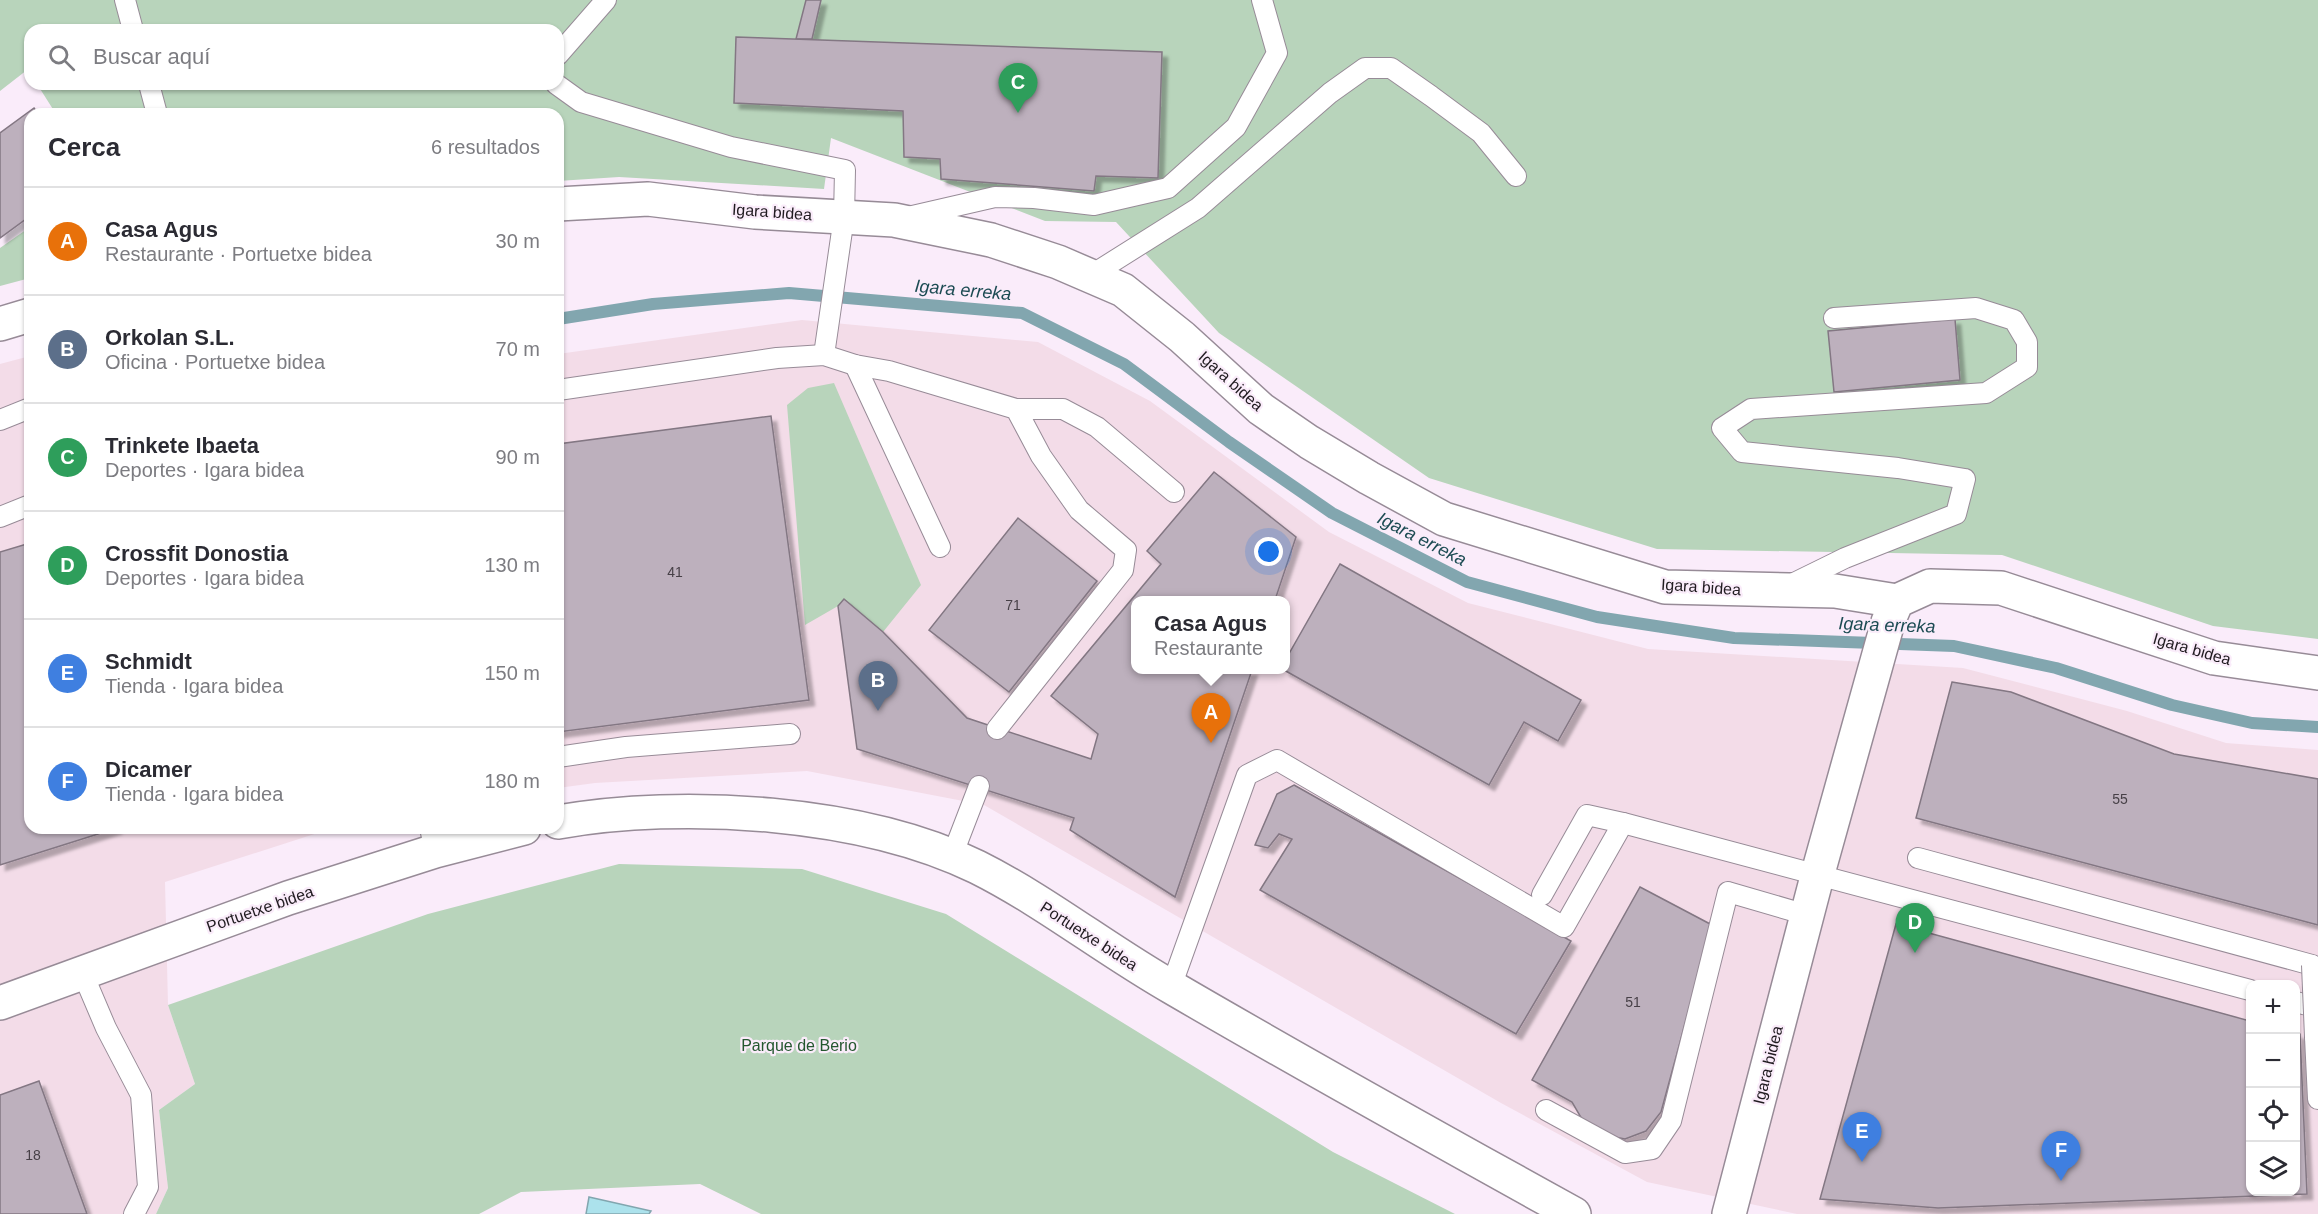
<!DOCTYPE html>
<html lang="es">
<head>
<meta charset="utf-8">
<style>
  body { margin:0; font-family:Helvetica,sans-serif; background:#f2f2f3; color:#2b2b33 }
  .controls { position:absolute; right:18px; bottom:18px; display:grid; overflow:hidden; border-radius:12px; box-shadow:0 2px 4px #0004 }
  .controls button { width:54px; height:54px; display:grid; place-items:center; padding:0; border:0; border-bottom:2px solid #e1e1e2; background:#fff; color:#2b2b33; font:30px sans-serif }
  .you { position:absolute; left:1269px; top:552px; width:21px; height:21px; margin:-15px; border:4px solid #fff; border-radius:50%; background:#1a73e8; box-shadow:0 0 0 9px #1a73e833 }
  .badge { display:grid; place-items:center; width:39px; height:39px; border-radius:50%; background:#297370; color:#fff; font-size:20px; font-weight:700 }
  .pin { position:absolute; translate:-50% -50px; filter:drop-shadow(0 2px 3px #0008) }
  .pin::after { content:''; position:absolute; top:32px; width:21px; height:18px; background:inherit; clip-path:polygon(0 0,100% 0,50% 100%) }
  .popup { position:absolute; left:1131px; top:596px; width:159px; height:78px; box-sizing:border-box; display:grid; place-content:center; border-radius:12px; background:#fff; filter:drop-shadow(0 2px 4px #0005); font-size:20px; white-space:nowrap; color:#7c7c81 }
  .popup b { font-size:22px; color:#2b2b33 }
  .popup::after { content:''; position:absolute; left:50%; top:100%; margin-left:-12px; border:12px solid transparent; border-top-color:#fff }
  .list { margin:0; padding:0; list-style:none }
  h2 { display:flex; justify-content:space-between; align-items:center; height:78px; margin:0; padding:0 24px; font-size:26px }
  h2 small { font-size:20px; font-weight:400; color:#7c7c81 }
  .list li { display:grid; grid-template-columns:39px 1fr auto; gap:18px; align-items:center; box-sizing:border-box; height:108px; padding:0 24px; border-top:2px solid #e1e1e2 }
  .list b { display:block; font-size:22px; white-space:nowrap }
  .list p { margin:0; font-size:20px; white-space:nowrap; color:#7c7c81 }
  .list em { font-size:20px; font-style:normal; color:#7c7c81 }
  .icon { flex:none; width:33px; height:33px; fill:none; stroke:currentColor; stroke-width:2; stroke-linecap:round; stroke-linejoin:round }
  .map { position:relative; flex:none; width:2318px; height:1214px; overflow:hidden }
  .search { position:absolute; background:#fff; box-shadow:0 2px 4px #0004; left:24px; top:24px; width:540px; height:66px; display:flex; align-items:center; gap:15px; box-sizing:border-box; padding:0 21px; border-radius:18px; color:#7c7c81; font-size:22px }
  .panel { position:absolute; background:#fff; box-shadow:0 2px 4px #0004; left:24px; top:108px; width:540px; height:726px; border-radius:18px }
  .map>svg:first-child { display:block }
</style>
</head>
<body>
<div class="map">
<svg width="2318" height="1214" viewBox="0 0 2318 1214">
  <defs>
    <filter id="shadow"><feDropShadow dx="5.5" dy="5.5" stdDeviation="1.5" flood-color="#0004"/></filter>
  </defs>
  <rect width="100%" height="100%" fill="#faecfa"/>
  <g fill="#f3dce8" fill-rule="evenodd">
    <path d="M 802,320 L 1038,342 L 1150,401 L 1329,532 L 1468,603 L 1648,649 L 1963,668 L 2127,711 L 2226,743 L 2318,750 L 2318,1214 L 1797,1214 L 1647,1182 L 1501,1103 L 984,805 L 807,771 L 595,783 L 558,788 L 558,354 ZM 1136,600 L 1286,600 L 1286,670 L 1136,670 ZM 2250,984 L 2296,984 L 2296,1192 L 2250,1192 Z"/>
    <path d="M 30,356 L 30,828 L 333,828 L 165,882 L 168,1005 L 195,1084 L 159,1110 L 168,1188 L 156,1214 L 0,1214 L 0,364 Z"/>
  </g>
  <g fill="#b8d4bb">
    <path d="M 0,0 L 2318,0 L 2318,639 L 2213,626 L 2002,555 L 1657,549 L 1429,478 L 1219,333 L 1116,222 L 1045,221 L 831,138 L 824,189 L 619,177 L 558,181 L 558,114 L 56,114 L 37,84 L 558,84 L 558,30 L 30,30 L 30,73 L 27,70 L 0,91 Z"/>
    <path d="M 30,227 L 30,278 L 0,286 L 0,248 Z"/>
    <path d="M 834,383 L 921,585 L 883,632 L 844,599 L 838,606 L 805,625 L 787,405 L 808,388 Z"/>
    <path d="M 619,864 L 802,869 L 946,914 L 1333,1152 L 1455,1214 L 761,1214 L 700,1184 L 521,1192 L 479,1214 L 156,1214 L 168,1188 L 159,1110 L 195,1084 L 168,1005 L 428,914 Z"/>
  </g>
  <path fill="#ace2ec" stroke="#82a6af" stroke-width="1.5" d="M 589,1197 L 651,1211 L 649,1214 L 586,1214 Z"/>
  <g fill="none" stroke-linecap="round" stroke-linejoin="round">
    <path stroke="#82a6af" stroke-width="12" d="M 558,319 L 653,304 L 789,293 L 1022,313 L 1124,364 L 1229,442 L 1332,513 L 1467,582 L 1597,617 L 1734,638 L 1954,646 L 2056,668 L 2172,705 L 2252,723 L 2318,727"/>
  </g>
  <g fill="#bdb0bd" stroke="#837783" stroke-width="1.5" filter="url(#shadow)">
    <path d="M 806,0 L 821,0 L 812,39 L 796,39 Z"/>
    <path d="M 736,37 L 1162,52 L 1158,178 L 1096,176 L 1094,191 L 941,179 L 940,159 L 904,157 L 903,111 L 734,103 Z"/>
    <path d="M 34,108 L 38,114 L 30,114 L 30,216 L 0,238 L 0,133 Z"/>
    <path d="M 1955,319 L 1960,380 L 1834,392 L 1828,331 Z"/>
    <path d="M 771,416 L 809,700 L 558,732 L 558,444 Z"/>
    <path d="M 1214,472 L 1296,537 L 1275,600 L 1136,600 L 1136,670 L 1252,670 L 1175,897 L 1070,830 L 1074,818 L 857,749 L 838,606 L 844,599 L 883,632 L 967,718 L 1091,759 L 1098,734 L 1051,696 L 1161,564 L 1147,551 Z"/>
    <path d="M 1018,518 L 1097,581 L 1009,692 L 929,630 Z"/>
    <path d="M 30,543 L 30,828 L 117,828 L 0,865 L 0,552 Z"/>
    <path d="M 1340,564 L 1581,700 L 1558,741 L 1524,722 L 1489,785 L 1284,670 L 1286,659 Z"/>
    <path d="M 1952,682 L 2011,692 L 2174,754 L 2318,779 L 2318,925 L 1916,818 Z"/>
    <path d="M 1294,785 L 1571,941 L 1516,1034 L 1260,890 L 1292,839 L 1279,834 L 1268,848 L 1255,845 L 1277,794 Z"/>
    <path d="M 1640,887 L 1712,925 L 1661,1112 L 1646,1131 L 1625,1139 L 1604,1135 L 1583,1121 L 1572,1102 L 1532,1080 Z"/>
    <path d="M 1896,924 L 2250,1021 L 2250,1192 L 2296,1192 L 2296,1033 L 2300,1034 L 2307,1194 L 1938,1208 L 1820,1199 Z"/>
    <path d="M 39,1081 L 87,1214 L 0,1214 L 0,1095 Z"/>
  </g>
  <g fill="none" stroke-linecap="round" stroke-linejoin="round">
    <g stroke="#978b97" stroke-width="22">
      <g id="service">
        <path d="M 125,0 L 133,30"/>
        <path d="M 558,55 L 606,0"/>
        <path d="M 149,84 L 157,114"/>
        <path d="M 556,84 L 581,102 L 731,147 L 845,170 L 844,217 L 824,355"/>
        <path d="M 908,217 L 995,197 L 1034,198 L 1094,205 L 1168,188 L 1236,127 L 1277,53 L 1262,0"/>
        <path d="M 1090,276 L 1198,208 L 1330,93 L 1365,68 L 1391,68 L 1431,96 L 1481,133 L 1516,176"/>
        <path d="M 855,365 L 940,547"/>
        <path d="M 558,390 L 777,358 L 824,355 L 855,365 L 889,371 L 1016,409 L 1041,456 L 1079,510 L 1126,550 L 1123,570 L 997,729"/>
        <path d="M 1016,409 L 1063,409 L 1097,427 L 1174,492"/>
        <path d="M 0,420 L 30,408"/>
        <path d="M 0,517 L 30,505"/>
        <path d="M 1790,585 L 1845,558 L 1956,514 L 1965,479 L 1898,468 L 1742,452 L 1722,428 L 1751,409 L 1986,393 L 2027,367 L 2027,342 L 2014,320 L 1976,308 L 1834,318"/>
        <path d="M 558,757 L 626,747 L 790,734"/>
        <path d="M 430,828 L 435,851"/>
        <path d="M 952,856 L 979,786"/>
        <path d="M 1918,858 L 2312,965"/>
        <path d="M 1542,895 L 1587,815 L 1623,823"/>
        <path d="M 83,974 L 106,1028 L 141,1095 L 148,1187 L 134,1214"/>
        <path d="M 1171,987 L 1247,775 L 1277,760 L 1564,927 L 1623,823 L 2250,990"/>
        <path d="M 2296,1002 L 2318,1008"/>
        <path d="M 2315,1037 L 2318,1099"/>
        <path d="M 1546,1110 L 1625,1153 L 1652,1149 L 1671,1121 L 1728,892 L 1807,915"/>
      </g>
    </g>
    <g stroke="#978b97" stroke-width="36">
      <g id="minor">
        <path d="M 558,204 L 648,199 L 755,212 L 894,220 L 991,240 L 1058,262 L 1123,290 L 1182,337 L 1261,409 L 1309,442 L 1369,478 L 1444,519 L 1665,587 L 1835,591 L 1897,601"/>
        <path d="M 0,324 L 30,315"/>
        <path d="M 558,822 C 683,800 862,811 977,867 C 1045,901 1106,950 1173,988 C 1305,1065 1440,1140 1574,1214"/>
        <path d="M 0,1003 L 288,898 L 435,851 L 524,828"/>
        <path d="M 1729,1214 L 1818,873 L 1888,622 L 1897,601 L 1930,586 L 2001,588 L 2214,658 L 2318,673"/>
      </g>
    </g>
    <use href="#service" stroke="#fff" stroke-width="20"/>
    <use href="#minor" stroke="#fff" stroke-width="33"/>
    <g stroke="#978b97" stroke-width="22" stroke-linecap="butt">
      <path id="service-bridge" d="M 2312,965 L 2315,1037"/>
    </g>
    <use href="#service-bridge" stroke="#fff" stroke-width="20"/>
  </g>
  <g text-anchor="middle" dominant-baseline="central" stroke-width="4.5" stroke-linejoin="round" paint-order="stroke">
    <g font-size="14" fill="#474047">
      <text x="675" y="572">41</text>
      <text x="1013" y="605">71</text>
      <text x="2120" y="799">55</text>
      <text x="1633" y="1002">51</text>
      <text x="33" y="1155">18</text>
    </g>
    <g font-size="16" fill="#201b20" stroke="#faecfa">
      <text transform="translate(772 212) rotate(4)">Igara bidea</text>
      <text transform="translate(1231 381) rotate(42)">Igara bidea</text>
      <text transform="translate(1701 587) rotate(4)">Igara bidea</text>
      <text transform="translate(2192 649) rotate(16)">Igara bidea</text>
      <text transform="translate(260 909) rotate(-19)">Portuetxe bidea</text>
      <text transform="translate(1089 936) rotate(33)">Portuetxe bidea</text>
      <text transform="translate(1768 1065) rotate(-76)">Igara bidea</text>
    </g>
    <g font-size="16" fill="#24572f" stroke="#faecfa">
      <text x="799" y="1045">Parque de Berio</text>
    </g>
    <g font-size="18" font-style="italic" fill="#1c4b53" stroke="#faecfa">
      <text transform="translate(963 290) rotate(5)">Igara erreka</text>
      <text transform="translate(1422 539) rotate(27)">Igara erreka</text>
      <text transform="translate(1887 625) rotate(2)">Igara erreka</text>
    </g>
  </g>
</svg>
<div class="controls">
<button>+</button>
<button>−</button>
<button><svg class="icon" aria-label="locate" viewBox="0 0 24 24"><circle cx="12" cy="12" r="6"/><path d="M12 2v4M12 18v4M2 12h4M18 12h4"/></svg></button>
<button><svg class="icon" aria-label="layers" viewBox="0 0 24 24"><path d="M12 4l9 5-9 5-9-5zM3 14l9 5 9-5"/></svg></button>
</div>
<div class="you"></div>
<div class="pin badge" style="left:1211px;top:743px;background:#e8710a">A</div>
<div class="popup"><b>Casa Agus</b>Restaurante</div>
<div class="pin badge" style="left:878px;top:711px;background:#5c6f8a">B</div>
<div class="pin badge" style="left:1018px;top:113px;background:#2e9e5b">C</div>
<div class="pin badge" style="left:1915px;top:953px;background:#2e9e5b">D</div>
<div class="pin badge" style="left:1862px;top:1162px;background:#3f7fe0">E</div>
<div class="pin badge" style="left:2061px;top:1181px;background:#3f7fe0">F</div>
<div class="search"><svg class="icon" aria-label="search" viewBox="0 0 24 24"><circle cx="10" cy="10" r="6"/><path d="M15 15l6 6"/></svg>Buscar aquí</div>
<section class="panel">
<h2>Cerca<small>6 resultados</small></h2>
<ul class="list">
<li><span class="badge" style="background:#e8710a">A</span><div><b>Casa Agus</b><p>Restaurante · Portuetxe bidea</p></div><em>30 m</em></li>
<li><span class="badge" style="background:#5c6f8a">B</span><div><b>Orkolan S.L.</b><p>Oficina · Portuetxe bidea</p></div><em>70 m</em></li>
<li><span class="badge" style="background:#2e9e5b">C</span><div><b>Trinkete Ibaeta</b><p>Deportes · Igara bidea</p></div><em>90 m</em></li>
<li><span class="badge" style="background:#2e9e5b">D</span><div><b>Crossfit Donostia</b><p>Deportes · Igara bidea</p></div><em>130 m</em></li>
<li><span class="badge" style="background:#3f7fe0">E</span><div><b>Schmidt</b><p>Tienda · Igara bidea</p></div><em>150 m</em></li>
<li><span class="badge" style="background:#3f7fe0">F</span><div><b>Dicamer</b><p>Tienda · Igara bidea</p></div><em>180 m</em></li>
</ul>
</section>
</div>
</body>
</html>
